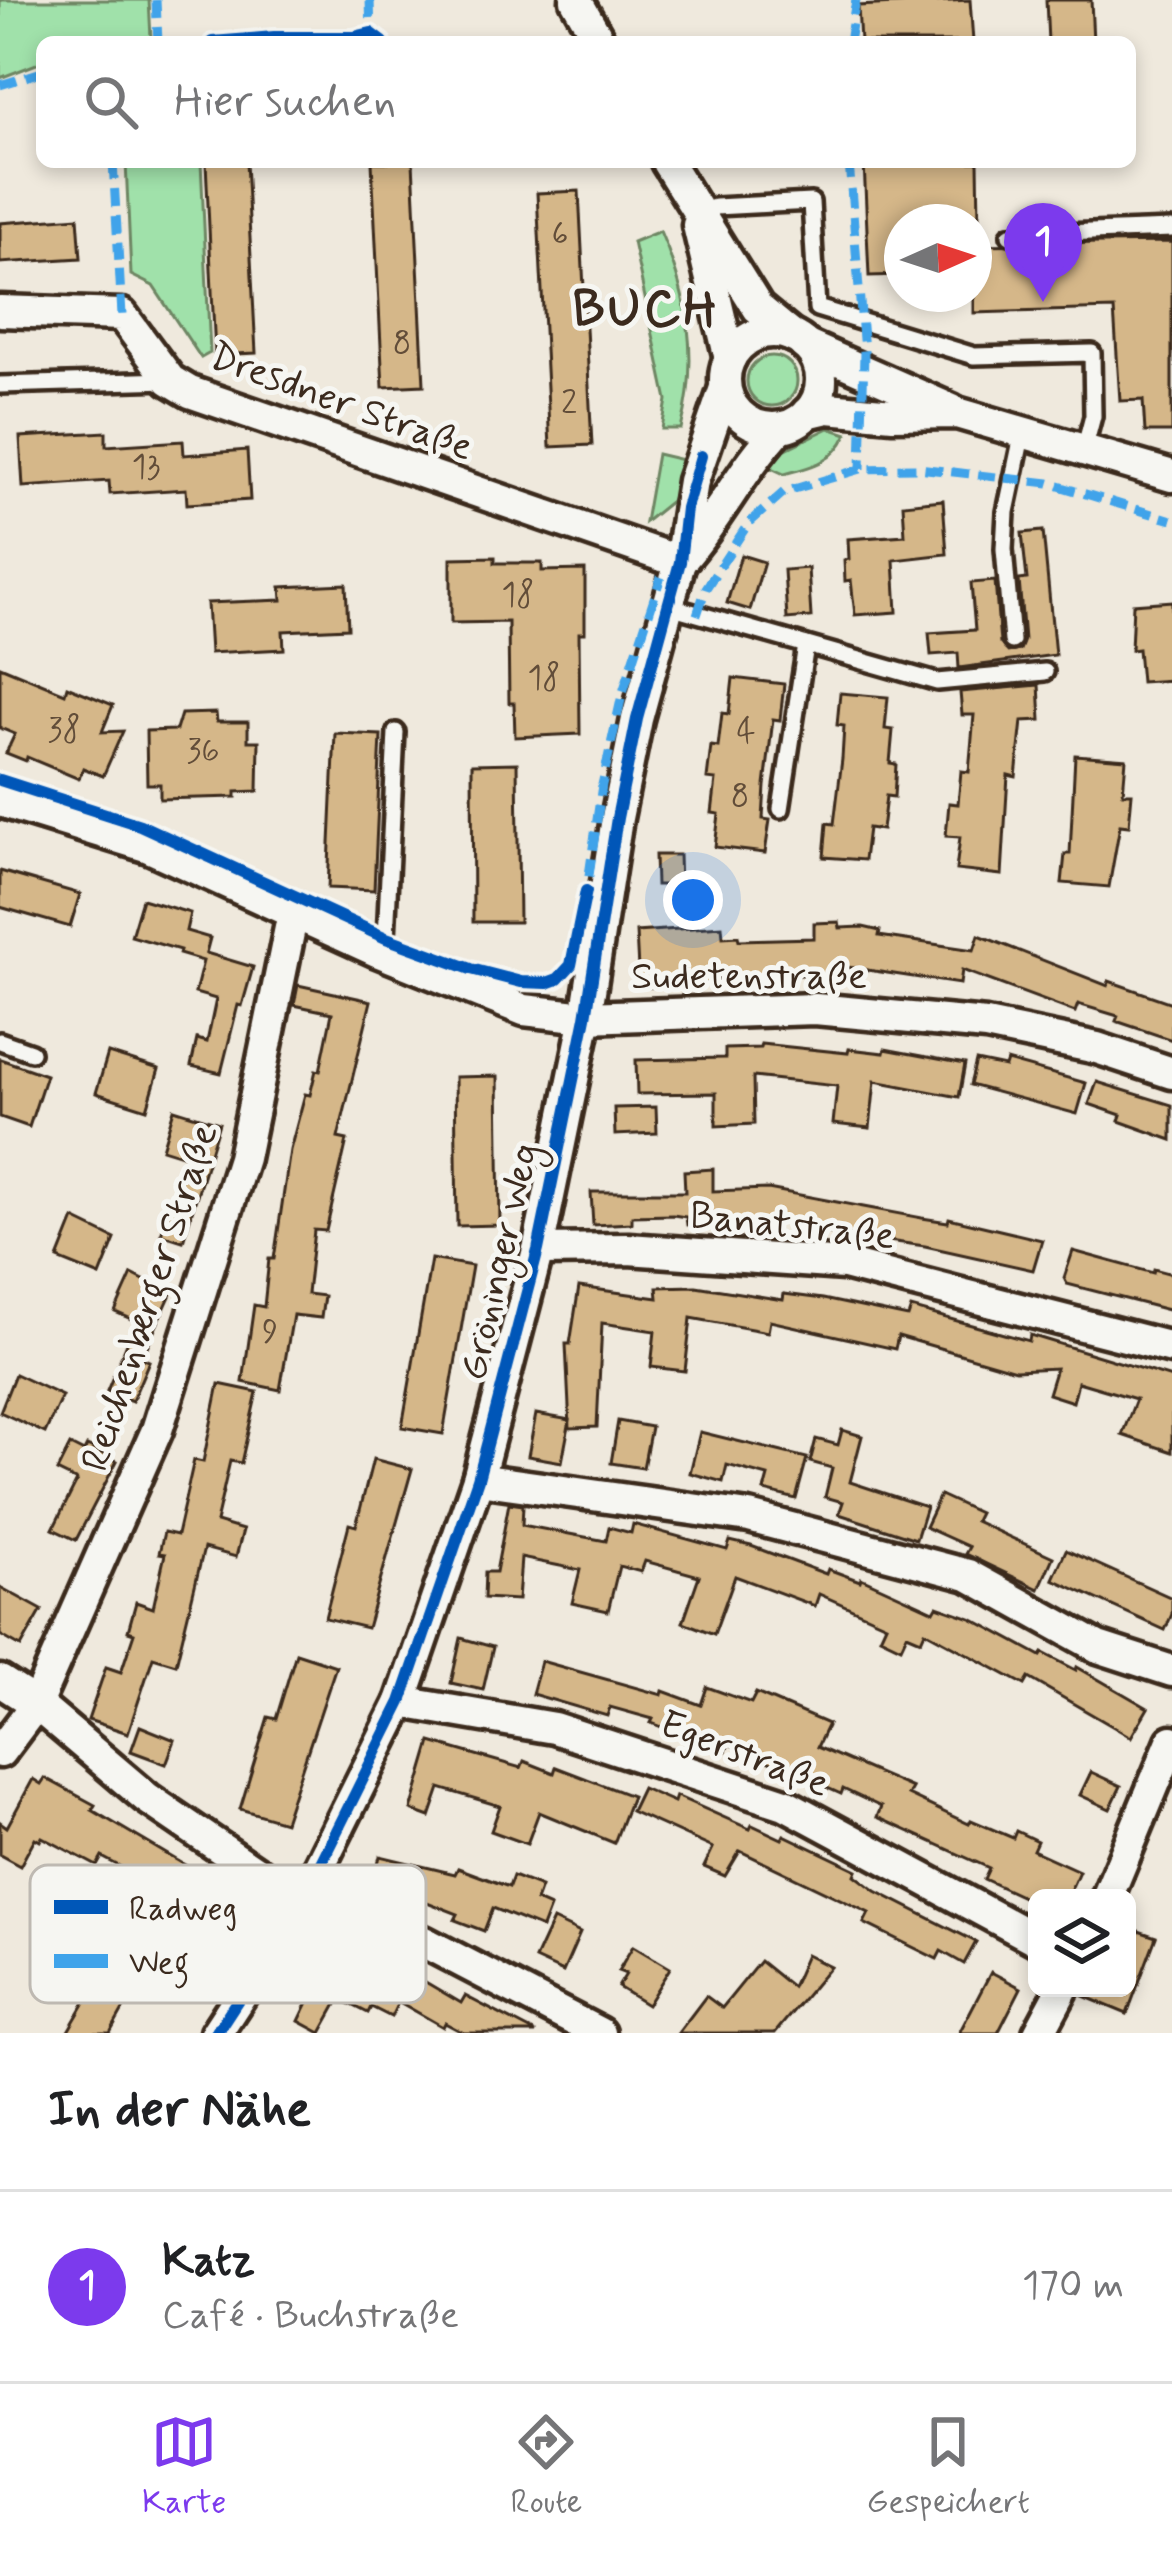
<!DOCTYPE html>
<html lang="de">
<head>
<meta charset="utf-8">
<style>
  body { margin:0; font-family:Mynerve,sans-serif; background:#f2f2f2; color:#202124 }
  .controls { position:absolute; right:36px; bottom:36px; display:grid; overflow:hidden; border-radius:18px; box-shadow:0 6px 18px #0003 }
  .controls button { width:108px; height:108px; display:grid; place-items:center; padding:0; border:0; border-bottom:3px solid #e0e0e0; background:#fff; color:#202124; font:60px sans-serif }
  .compass { position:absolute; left:884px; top:204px; width:108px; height:108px; border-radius:50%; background:#fff; box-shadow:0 6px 18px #0003; rotate:87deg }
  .you { position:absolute; left:693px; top:900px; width:42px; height:42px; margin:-30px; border:9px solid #fff; border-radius:50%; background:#1a73e8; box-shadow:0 0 0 18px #1a73e833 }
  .badge { display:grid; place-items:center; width:78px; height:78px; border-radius:50%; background:#7c3aed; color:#fff; font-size:39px; font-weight:700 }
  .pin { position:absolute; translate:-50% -99px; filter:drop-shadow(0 3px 6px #0008) }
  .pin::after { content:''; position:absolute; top:63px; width:42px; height:36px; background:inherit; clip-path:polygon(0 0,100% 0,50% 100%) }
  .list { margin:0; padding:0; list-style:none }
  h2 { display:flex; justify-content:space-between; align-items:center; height:156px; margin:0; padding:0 48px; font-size:51px }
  h2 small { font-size:39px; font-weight:400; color:#757577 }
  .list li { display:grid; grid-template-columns:78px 1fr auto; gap:36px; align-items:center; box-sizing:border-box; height:192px; padding:0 48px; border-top:3px solid #e0e0e0 }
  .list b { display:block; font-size:45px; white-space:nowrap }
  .list p { margin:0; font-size:39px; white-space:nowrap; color:#757577 }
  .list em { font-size:39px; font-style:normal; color:#757577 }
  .icon { flex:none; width:66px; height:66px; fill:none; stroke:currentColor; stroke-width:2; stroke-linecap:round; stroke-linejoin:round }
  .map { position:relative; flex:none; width:1172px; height:2033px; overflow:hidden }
  .search { position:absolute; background:#fff; box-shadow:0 6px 18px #0003; left:36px; right:36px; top:36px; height:132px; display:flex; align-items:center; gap:30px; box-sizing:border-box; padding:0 42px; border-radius:18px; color:#757577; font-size:45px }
  .sheet { height:348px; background:#fff }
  nav { display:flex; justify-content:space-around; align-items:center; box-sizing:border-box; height:168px; border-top:3px solid #e0e0e0; background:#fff; font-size:33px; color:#757577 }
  nav a { display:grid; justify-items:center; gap:6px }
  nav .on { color:#7c3aed }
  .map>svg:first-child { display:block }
</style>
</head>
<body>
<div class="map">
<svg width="1172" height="2033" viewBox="0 0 1172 2033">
  <rect width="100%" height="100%" fill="#efe9dd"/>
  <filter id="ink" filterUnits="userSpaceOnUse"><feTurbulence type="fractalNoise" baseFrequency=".00833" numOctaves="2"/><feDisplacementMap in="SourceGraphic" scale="24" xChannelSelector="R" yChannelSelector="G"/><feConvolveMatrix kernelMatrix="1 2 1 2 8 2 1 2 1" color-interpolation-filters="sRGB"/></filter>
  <g filter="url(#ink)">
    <g fill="#a0e1aa" stroke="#6e8664" stroke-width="3">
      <path d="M 0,0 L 149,0 L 151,38 L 42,42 L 42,62 L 0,78 Z"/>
      <path d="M 126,162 L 201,162 L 210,353 L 201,358 L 153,286 L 131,275 Z"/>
      <path d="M 660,231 C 689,297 699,359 681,429 L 662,429 L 667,400 L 633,242 Z"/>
      <circle cx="772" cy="381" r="25"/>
      <path d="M 829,428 L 847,434 C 834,462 812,467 784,474 L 769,467 L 780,452 Z"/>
      <path d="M 657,454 L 687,461 L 671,501 L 645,522 Z"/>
    </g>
    <g fill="#d5b789" stroke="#3b2a1e" stroke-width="3">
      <path d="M 970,0 L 973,42 L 860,42 L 858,6 Z"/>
      <path d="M 1046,0 L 1091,0 L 1093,42 L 1048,42 Z"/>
      <path d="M 206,162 L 246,162 L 256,353 L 215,355 Z"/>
      <path d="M 372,162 L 413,162 L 424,385 L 383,387 Z"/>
      <path d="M 864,162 L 978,162 L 979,222 L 902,222 L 902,275 L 869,276 Z"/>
      <path d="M 579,191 L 592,445 L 550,447 L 537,193 Z"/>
      <path d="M 78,217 L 81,258 L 0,263 L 0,223 Z"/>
      <path d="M 1172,242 L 1172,432 L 1145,432 L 1143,400 L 1120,401 L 1114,309 L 974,313 L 974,245 Z"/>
      <path d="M 106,432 L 106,446 L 183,441 L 184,455 L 247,450 L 250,500 L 187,504 L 186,489 L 110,494 L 109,481 L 23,487 L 20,437 Z"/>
      <path d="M 943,500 L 947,554 L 894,560 L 897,612 L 855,615 L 851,580 L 845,581 L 844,560 L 849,559 L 848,539 L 905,535 L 903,504 Z"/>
      <path d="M 1043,531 L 1055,655 L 959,668 L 958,653 L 931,655 L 929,633 L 975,630 L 971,583 L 995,581 L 1000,643 L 1008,652 L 1020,650 L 1024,640 L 1019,580 L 1027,579 L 1022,533 Z"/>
      <path d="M 741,555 L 764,562 L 750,610 L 727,603 Z"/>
      <path d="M 495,557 L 495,563 L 542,563 L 542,571 L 585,570 L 585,633 L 579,633 L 580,734 L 515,737 L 514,703 L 509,703 L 508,622 L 451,623 L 451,558 Z"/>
      <path d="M 808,568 L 811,617 L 787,619 L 784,570 Z"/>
      <path d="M 346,584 L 348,628 L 283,631 L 284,649 L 210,653 L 207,603 L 282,600 L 281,587 Z"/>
      <path d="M 1172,601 L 1172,680 L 1141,682 L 1138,649 L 1131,650 L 1133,604 Z"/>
      <path d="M 0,666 L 65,693 L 67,686 L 113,705 L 102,732 L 123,731 L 103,776 L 83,768 L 79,779 L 27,757 L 26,761 L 6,753 L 15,734 L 0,728 Z"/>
      <path d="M 733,678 L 784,684 L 780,720 L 773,719 L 765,786 L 763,819 L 770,820 L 765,853 L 715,847 L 719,814 L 712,813 L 716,780 L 707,779 L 711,746 L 718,747 L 722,713 L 729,714 Z"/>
      <path d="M 1039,685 L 1041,720 L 1022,721 L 1016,777 L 1008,775 L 1002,875 L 956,870 L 960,837 L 946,836 L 949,803 L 958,804 L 961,771 L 969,772 L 974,715 L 962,715 L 960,692 Z"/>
      <path d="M 840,693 L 888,697 L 885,729 L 893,730 L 890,763 L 896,764 L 894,797 L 886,796 L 882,830 L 868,828 L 864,860 L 824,857 L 827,823 L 834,824 L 842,759 L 844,726 L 837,725 Z"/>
      <path d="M 216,713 L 217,722 L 248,722 L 248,741 L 259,741 L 258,791 L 236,792 L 236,797 L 160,799 L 160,784 L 147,784 L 146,731 L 176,730 L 181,714 Z"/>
      <path d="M 335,733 L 381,735 L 374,890 L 328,888 Z"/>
      <path d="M 1075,755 L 1126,759 L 1123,793 L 1132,793 L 1129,826 L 1120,825 L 1109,887 L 1062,883 L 1065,854 L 1070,854 Z"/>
      <path d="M 517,763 L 519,922 L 473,922 L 472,764 Z"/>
      <path d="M 655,855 L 679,855 L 680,885 L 656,885 Z"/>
      <path d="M 0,871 L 80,894 L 70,927 L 0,907 Z"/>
      <path d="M 142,899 L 190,913 L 186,931 L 210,938 L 206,953 L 253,967 L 242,1006 L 238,1005 L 221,1073 L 191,1066 L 197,1039 L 207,1042 L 216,999 L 195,993 L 203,961 L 179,954 L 180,950 L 131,936 Z"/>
      <path d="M 839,922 L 840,928 L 863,927 L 880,931 L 879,936 L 974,950 L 979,935 L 1108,986 L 1109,981 L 1172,1003 L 1172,1040 L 1116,1021 L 1118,1016 L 1078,1004 L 1075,1012 L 962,970 L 960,984 L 841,966 L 841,974 L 718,977 L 718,983 L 639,988 L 636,932 L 722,926 L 723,937 L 738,936 L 739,940 L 814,938 L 814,923 Z"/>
      <path d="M 298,985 L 371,1001 L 338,1138 L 347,1140 L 326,1231 L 314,1230 L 307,1294 L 324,1296 L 321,1318 L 293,1315 L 280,1390 L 243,1382 L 254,1305 L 264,1307 L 269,1259 L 274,1259 L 290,1150 L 305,1094 L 310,1095 L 316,1070 L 320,1071 L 332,1013 L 294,1005 Z"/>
      <path d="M 761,1044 L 848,1053 L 849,1049 L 884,1053 L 885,1049 L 965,1064 L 959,1097 L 875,1081 L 870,1128 L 833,1124 L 837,1086 L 753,1077 L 754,1124 L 716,1126 L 716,1093 L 637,1094 L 636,1060 L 725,1058 L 725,1049 L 760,1048 Z"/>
      <path d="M 108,1053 L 159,1069 L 147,1109 L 96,1093 Z"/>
      <path d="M 0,1059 L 46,1075 L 29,1127 L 0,1117 Z"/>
      <path d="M 976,1061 L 1005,1067 L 1007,1061 L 1086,1083 L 1077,1114 L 970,1085 Z"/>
      <path d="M 498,1076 L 500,1225 L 457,1226 L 455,1077 Z"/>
      <path d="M 1097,1082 L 1172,1105 L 1172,1140 L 1119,1121 L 1121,1115 L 1089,1104 Z"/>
      <path d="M 656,1107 L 657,1133 L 615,1135 L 614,1108 Z"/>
      <path d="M 174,1109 L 219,1123 L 183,1241 L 161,1234 L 188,1157 L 162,1149 Z"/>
      <path d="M 713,1169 L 713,1191 L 768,1189 L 922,1218 L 948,1222 L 949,1218 L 1042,1240 L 1033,1270 L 925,1246 L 814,1231 L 815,1225 L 785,1221 L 687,1225 L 686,1217 L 673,1215 L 632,1216 L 632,1223 L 593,1225 L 591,1192 L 685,1192 L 684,1171 Z"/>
      <path d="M 74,1219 L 115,1239 L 100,1276 L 58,1259 Z"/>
      <path d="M 1073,1251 L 1153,1273 L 1154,1269 L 1172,1274 L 1172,1311 L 1067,1284 L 1064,1278 Z"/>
      <path d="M 431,1259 L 472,1266 L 443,1434 L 402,1427 Z"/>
      <path d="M 132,1274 L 171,1294 L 142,1358 L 149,1361 L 132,1401 L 107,1391 L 136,1321 L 115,1312 Z"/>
      <path d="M 696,1286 L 783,1300 L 784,1294 L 823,1299 L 908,1317 L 911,1308 L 1029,1341 L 1030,1335 L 1172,1378 L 1172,1452 L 1122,1435 L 1136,1399 L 1078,1382 L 1073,1402 L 1048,1394 L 1056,1368 L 1015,1370 L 898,1336 L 895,1349 L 770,1321 L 768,1332 L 691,1318 L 685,1371 L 651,1367 L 655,1331 L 602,1323 L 597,1427 L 570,1428 L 566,1344 L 570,1344 L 579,1287 L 658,1298 L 657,1287 Z"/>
      <path d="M 15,1374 L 62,1396 L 45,1433 L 0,1412 Z"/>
      <path d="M 219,1384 L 257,1392 L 241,1463 L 230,1461 L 216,1522 L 243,1530 L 236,1557 L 204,1548 L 176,1664 L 153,1657 L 128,1733 L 88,1720 L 106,1667 L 121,1672 L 134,1633 L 128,1631 L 136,1602 L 153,1608 L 165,1554 L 159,1553 L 164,1532 L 177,1535 L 194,1460 L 203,1462 Z"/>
      <path d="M 536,1414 L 570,1420 L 562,1462 L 528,1456 Z"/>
      <path d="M 618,1421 L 651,1427 L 643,1468 L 611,1463 Z"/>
      <path d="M 842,1430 L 862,1436 L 850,1482 L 926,1507 L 916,1539 L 839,1514 L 843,1502 L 825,1497 L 832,1468 L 810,1462 L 816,1439 L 838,1445 Z"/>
      <path d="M 700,1432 L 807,1458 L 796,1499 L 764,1491 L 768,1476 L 727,1465 L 723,1482 L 690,1473 Z"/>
      <path d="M 70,1445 L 84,1452 L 87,1446 L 117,1461 L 76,1540 L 53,1529 L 77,1481 L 57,1471 Z"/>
      <path d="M 373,1459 L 412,1469 L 367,1628 L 325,1618 L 349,1524 L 356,1526 Z"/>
      <path d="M 940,1495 L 979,1513 L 975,1521 L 1053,1557 L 1039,1589 L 965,1554 L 969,1547 L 925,1527 Z"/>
      <path d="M 509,1503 L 523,1505 L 522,1525 L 606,1541 L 609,1527 L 631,1533 L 633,1524 L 727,1550 L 730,1541 L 751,1546 L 826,1574 L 828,1569 L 860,1581 L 861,1578 L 934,1611 L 937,1606 L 971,1618 L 1041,1656 L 1043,1653 L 1076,1670 L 1077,1667 L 1148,1708 L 1131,1737 L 1029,1678 L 1025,1685 L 925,1631 L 921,1640 L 907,1634 L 901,1647 L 880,1637 L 886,1624 L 819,1594 L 815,1606 L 735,1576 L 714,1634 L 683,1622 L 699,1576 L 645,1561 L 641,1572 L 619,1566 L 608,1611 L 572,1603 L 580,1570 L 521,1558 L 518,1600 L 484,1598 L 485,1572 L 496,1572 Z"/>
      <path d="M 1066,1550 L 1172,1598 L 1172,1614 L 1165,1630 L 1053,1579 Z"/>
      <path d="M 0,1587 L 42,1610 L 21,1647 L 0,1635 Z"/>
      <path d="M 461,1638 L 493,1647 L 483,1690 L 451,1683 Z"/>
      <path d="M 296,1653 L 336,1666 L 284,1822 L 240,1809 L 268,1717 L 276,1719 Z"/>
      <path d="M 541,1661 L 662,1695 L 663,1691 L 701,1705 L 707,1687 L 751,1703 L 756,1693 L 828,1724 L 817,1747 L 912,1788 L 908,1795 L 969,1824 L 971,1820 L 1013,1838 L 1016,1831 L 1037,1841 L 1033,1850 L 1079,1871 L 1067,1898 L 1025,1898 L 984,1879 L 989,1868 L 877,1817 L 881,1807 L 843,1789 L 841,1794 L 729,1744 L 726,1751 L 651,1723 L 653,1719 L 610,1707 L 607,1716 L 532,1694 Z"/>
      <path d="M 140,1726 L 175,1740 L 166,1764 L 131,1751 Z"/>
      <path d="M 431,1742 L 521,1768 L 524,1761 L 554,1773 L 556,1767 L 632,1796 L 614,1843 L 539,1812 L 527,1844 L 491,1831 L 500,1806 L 440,1788 L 430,1817 L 411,1810 Z"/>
      <path d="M 1091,1772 L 1121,1786 L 1110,1809 L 1080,1795 Z"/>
      <path d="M 45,1778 L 95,1805 L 92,1810 L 185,1865 L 174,1887 L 203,1901 L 161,1988 L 141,1978 L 110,2033 L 67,2033 L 91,1992 L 99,1996 L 115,1968 L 121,1971 L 166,1891 L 102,1857 L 97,1866 L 42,1837 L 40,1841 L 35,1838 L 20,1866 L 0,1855 L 0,1822 L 7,1827 L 33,1779 L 41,1784 Z"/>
      <path d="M 642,1788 L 674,1802 L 676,1796 L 750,1829 L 752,1825 L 782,1839 L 784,1835 L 857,1870 L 855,1875 L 876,1891 L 976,1942 L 964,1964 L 941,1951 L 937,1959 L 864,1923 L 869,1913 L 740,1851 L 725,1876 L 704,1867 L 713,1848 L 631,1811 Z"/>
      <path d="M 380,1856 L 455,1874 L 458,1868 L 509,1887 L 513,1876 L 541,1887 L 536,1901 L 550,1907 L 542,1928 L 493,1908 L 484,1931 L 455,1920 L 458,1914 L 404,1893 L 400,1906 L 369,1898 Z"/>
      <path d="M 553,1920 L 580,1933 L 563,1972 L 535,1959 Z"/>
      <path d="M 1127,1927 L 1156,1937 L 1127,2014 L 1081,1995 L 1082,1988 L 1127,1988 Z"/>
      <path d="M 633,1946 L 670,1968 L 647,2005 L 618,1987 L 626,1974 L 618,1971 Z"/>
      <path d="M 333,1950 L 406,1986 L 391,2017 L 371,2007 L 368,2013 L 340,1999 L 321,2033 L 299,2021 Z"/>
      <path d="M 806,1955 L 830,1967 L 775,2033 L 678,2033 L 706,1996 L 722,2008 L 760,1961 L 792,1987 Z"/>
      <path d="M 991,1972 L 1021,1988 L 998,2033 L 959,2033 Z"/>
      <path d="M 417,1977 L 461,2003 L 465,1996 L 536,2033 L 464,2033 L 445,2023 L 443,2027 L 401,2003 Z"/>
    </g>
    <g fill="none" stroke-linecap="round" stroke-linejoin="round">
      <g stroke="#3b2a1e" stroke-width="24">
        <g id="lane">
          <path d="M 696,213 L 715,207 L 811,202 L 817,308 L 974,356 L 1092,353 L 1093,416 L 1084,450"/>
          <path d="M 1010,235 L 1172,229"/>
          <path d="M 0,385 L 170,380"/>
          <path d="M 666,605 L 937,682 L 1045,672"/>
          <path d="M 1012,641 L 1004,549 L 1006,512 L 1023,431"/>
          <path d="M 781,809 L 806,645"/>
          <path d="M 377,951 L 386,938 L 396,732"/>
          <path d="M 0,1041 L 31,1052"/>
        </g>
      </g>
      <g stroke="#3b2a1e" stroke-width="39">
        <g id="street">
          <path d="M 576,0 L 600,42"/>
          <path d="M 667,162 L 758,308 L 792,336"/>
          <path d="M 698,225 L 730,359"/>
          <path d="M 0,311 L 122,315 L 170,380 L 190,392 L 680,562"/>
          <circle cx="773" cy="380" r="48"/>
          <path d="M 805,345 L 952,410"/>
          <path d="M 807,413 L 828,408 L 893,414 L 957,413 L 1172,476"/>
          <path d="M 680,562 C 718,520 742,468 780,428"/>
          <path d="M 0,801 L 149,847 L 377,951 L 524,1010 L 586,1017 L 815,1009 L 986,1025 L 1097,1048 L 1172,1073"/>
          <path d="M 538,1250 L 628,1249 L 844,1264 L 1172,1348"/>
          <path d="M 478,1479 L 749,1517 L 968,1575 L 1098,1647 L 1172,1671"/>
          <path d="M 0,1681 L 36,1704 L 147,1798 L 301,1903 L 424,1942 L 599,2033"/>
          <path d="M 401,1702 L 554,1728 L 785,1804 L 1037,1940"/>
          <path d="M 0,1752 L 36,1704 L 157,1430 L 243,1158 L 293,913"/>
          <path d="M 1107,1898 L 1172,1741"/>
          <path d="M 216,2033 L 301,1903 L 401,1702 L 478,1479 L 538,1250 L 586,1017 L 617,818 L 637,719 L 680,562 L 693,481 L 725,388"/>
          <path d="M 1039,2033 L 1063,1988"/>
        </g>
      </g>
      <use href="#lane" stroke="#f6f6f2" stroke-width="15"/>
      <use href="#street" stroke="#f6f6f2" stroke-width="30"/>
      <g stroke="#3fa3ea" stroke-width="9" stroke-dasharray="18 9" stroke-linecap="butt">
        <path d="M 156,0 L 158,42"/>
        <path d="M 370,0 L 371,33"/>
        <path d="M 849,42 L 856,0"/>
        <path d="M 0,85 L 42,72"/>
        <path d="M 113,162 L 122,315"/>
        <path d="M 849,162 L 864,352 L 861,469"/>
        <path d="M 697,615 L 706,588 L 748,524 L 784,492 L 861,469 L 918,468 L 1049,483 L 1172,520"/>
        <path d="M 585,903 L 602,785 L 622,695 L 661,577"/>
      </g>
      <g stroke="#f6f6f2" stroke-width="20">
        <g id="cycleway">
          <path d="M 212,42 L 274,37 L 354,37 L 371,33 L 383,42"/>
          <path d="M 0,780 L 140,825 L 386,938 L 471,969 L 521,982 L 547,983 L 558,979 L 571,965 L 586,891"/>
          <path d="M 216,2033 L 301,1903 L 401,1702 L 478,1479 L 538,1250 L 586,1017 L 617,818 L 637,719 L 680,562 L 686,508 L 701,456"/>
        </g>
      </g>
      <use href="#cycleway" stroke="#0057b8" stroke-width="12"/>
    </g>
  </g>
  <g text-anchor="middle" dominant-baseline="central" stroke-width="10" stroke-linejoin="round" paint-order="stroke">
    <g font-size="33" fill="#624d39">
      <text x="560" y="235">6</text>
      <text x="402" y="344">8</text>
      <text x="569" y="404">2</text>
      <text x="146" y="468">13</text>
      <text x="518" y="596">18</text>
      <text x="544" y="679">18</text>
      <text x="64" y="731">38</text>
      <text x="746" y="732">4</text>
      <text x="203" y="752">36</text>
      <text x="740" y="797">8</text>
      <text x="270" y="1333">9</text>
    </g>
    <g font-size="39" fill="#3b2a1e" stroke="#f6f6f2">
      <text transform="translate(341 403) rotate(20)">Dresdner Straße</text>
      <text x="749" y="977">Sudetenstraße</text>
      <text transform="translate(792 1227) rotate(6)">Banatstraße</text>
      <text transform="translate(501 1262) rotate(-77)">Gröninger Weg</text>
      <text transform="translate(151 1298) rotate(-72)">Reichenberger Straße</text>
      <text transform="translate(744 1755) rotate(21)">Egerstraße</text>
    </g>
    <g font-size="51" font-weight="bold" letter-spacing="3" fill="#3b2a1e" stroke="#f6f6f2">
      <text x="646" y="311">BUCH</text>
    </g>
  </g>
  <rect x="30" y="1865" width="396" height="138" rx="18" fill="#f6f6f2" stroke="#beb9b2" stroke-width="3"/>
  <rect x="54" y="1900" width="54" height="14" fill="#0057b8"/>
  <rect x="54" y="1954" width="54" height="14" fill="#3fa3ea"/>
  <g font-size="33" fill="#3b2a1e">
    <text x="129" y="1919">Radweg</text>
    <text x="129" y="1973">Weg</text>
  </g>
</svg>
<div class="controls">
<button><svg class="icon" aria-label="layers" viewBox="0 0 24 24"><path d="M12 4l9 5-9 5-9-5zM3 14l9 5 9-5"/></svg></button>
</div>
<svg class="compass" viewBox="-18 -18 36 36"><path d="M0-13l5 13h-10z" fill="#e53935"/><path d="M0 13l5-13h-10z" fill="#757577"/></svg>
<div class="you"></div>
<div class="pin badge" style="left:1043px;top:302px">1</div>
<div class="search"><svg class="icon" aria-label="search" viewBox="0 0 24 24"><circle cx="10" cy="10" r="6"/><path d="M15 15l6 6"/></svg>Hier suchen</div>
</div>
<section class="sheet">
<h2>In der Nähe<small></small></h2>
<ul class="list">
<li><span class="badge">1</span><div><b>Katz</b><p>Café · Buchstraße</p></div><em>170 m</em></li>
</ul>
</section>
<nav>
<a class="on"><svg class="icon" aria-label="map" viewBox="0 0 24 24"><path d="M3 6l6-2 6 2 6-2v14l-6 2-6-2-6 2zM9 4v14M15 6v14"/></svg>Karte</a>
<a><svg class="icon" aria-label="directions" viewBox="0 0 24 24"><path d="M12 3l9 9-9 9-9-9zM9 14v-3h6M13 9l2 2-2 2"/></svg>Route</a>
<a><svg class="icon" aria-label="saved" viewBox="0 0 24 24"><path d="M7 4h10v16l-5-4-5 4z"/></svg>Gespeichert</a>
</nav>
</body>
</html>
